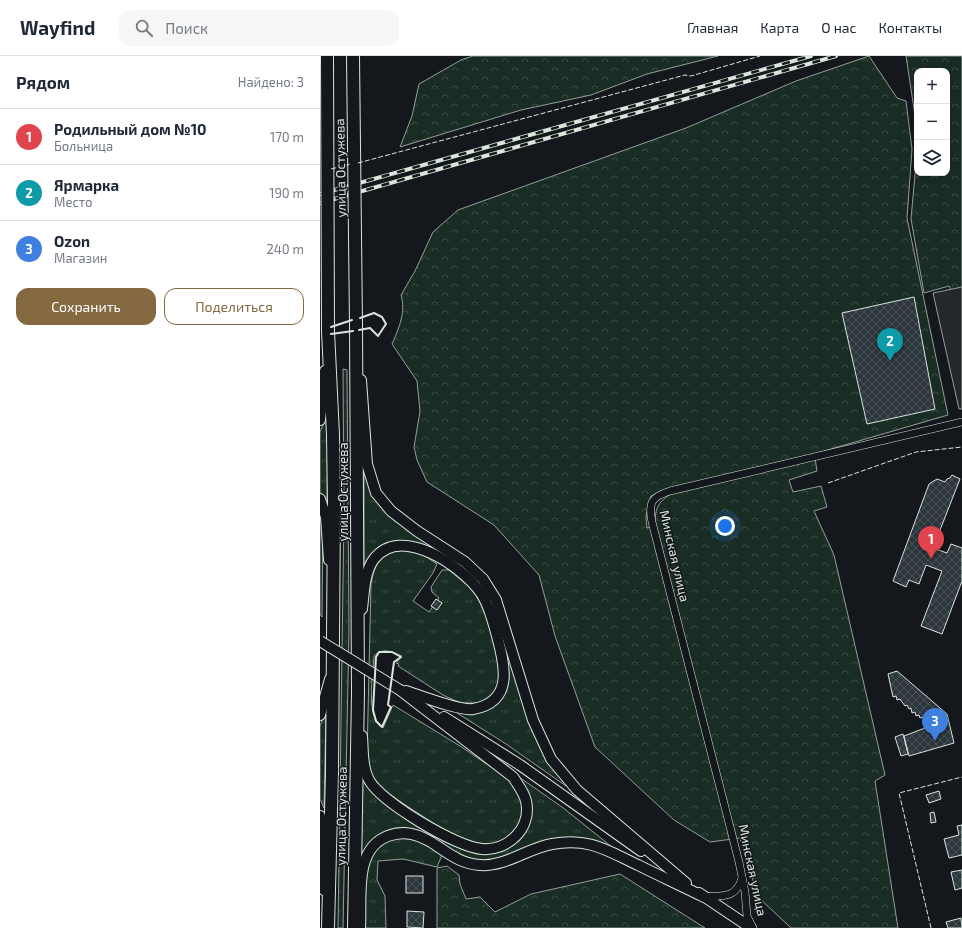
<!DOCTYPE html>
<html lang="ru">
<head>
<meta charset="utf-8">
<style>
  body { margin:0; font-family:"Exo 2",sans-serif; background:#f6f6f7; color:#1f2937 }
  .controls { position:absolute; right:12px; top:12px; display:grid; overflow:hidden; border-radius:8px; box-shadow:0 2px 10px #0003 }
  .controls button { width:36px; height:36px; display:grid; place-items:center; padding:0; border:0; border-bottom:1px solid #e0e1e3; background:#fff; color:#1f2937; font:20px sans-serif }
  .you { position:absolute; left:405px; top:470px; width:14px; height:14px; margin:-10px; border:3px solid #fff; border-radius:50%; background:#1a73e8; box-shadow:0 0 0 6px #1a73e833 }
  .badge { display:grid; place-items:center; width:26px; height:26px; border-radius:50%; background:#846941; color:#fff; font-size:13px; font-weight:700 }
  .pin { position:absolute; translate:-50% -33px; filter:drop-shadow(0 1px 2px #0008) }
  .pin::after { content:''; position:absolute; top:21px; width:14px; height:12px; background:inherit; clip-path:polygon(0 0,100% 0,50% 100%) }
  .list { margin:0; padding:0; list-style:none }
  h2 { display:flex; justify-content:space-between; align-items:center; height:52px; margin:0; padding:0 16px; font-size:17px }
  h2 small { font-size:13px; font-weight:400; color:#747a83 }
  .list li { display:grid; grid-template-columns:26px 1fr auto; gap:12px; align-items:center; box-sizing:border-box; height:56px; padding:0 16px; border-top:1px solid #e0e1e3 }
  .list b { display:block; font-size:15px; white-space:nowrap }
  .list p { margin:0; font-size:13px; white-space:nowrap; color:#747a83 }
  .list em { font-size:13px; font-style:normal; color:#747a83 }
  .actions { display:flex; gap:8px; padding:12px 16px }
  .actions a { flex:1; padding:9px 0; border:1px solid #846941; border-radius:12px; text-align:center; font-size:14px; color:#846941 }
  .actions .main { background:#846941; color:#fff }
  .icon { flex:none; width:22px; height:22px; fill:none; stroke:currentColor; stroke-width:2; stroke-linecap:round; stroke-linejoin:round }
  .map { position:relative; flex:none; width:642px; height:872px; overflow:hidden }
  header { display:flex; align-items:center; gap:24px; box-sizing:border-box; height:56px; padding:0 20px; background:#fff; border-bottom:1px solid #e0e1e3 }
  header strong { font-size:19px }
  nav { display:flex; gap:22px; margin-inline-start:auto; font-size:14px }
  .search { width:280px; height:36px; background:#f6f6f7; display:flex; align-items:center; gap:10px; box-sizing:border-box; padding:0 14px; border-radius:12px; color:#747a83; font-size:15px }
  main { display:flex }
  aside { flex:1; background:#fff }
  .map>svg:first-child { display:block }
</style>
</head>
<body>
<header>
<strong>Wayfind</strong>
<div class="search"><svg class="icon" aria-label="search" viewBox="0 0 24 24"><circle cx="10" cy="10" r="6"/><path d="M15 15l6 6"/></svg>Поиск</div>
<nav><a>Главная</a><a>Карта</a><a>О нас</a><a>Контакты</a></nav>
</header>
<main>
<aside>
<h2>Рядом<small>Найдено: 3</small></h2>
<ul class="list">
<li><span class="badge" style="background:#e0444e">1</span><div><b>Родильный дом №10</b><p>Больница</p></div><em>170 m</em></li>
<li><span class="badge" style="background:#0f9aa8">2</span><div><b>Ярмарка</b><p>Место</p></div><em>190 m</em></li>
<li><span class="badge" style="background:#3f7fe0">3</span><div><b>Ozon</b><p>Магазин</p></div><em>240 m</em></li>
</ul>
<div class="actions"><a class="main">Сохранить</a><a>Поделиться</a></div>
</aside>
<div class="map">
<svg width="642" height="872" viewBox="0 0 642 872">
  <defs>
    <pattern id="grass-tufts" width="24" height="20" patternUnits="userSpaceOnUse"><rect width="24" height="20" fill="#1a2d24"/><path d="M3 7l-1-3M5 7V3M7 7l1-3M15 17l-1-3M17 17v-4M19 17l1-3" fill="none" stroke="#3b4b43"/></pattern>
    <pattern id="forest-crowns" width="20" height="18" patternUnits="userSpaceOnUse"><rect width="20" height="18" fill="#1a2d24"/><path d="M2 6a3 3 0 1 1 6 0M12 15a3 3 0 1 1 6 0" fill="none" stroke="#3b4b43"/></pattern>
    <pattern id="building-cross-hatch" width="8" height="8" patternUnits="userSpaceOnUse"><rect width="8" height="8" fill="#2c363c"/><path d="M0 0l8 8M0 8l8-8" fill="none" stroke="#4a5358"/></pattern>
  </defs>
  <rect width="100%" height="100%" fill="#14181c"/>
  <g fill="url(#grass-tufts)" stroke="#939e99">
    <path d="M 23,313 L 27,314 L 29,575 L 23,872 L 18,872 L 24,458 Z"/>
    <path d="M 8,351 L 7,447 L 0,437 L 0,376 L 5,364 Z"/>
    <path d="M 44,414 L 51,433 L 145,510 L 169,536 L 200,635 L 247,728 L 246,730 L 186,688 L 137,657 C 149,648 171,654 182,642 C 188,635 189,625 189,616 C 188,599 170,540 160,527 C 151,516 138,509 126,501 C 97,484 59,470 44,513 Z"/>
    <path d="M 0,453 L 3,461 L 2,561 L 0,558 Z"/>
    <path d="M 79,493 L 102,498 L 117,508 L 113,517 L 93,545 L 109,556 L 119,542 L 112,536 L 111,531 L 122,514 L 129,514 L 153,534 L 164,553 L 179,604 L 180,627 L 169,643 L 158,647 L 140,647 L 123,639 L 78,610 L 79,608 L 76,607 L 82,600 C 73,596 63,591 54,600 C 53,618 45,661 63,672 L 73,649 L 140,690 L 186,721 L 194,729 L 201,744 L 203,755 L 198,771 L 184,784 L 170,788 L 156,787 L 133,779 L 113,767 L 64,735 L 54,724 L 49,712 L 47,701 L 51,528 C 55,506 59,502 79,493 Z"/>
    <path d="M 6,654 L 4,752 L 0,743 L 0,670 Z"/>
    <path d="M 42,716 C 44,722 46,728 50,733 C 60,745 75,753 89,762 C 116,780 151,808 186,793 C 198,788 205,779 209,767 C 213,749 210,736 199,721 L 242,751 L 292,791 C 247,771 214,791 170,805 C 160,805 152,804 143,800 C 130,795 119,784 106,778 C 76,764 54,774 40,803 Z"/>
    <path d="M 84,780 L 104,787 L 122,799 L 117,811 L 83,803 L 58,805 L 57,824 L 65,840 L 66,872 L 44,872 C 45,845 38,801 66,785 C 71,782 79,782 84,780 Z"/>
  </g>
  <g fill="url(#forest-crowns)" stroke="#939e99">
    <path d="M 153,0 L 398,0 L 327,18 L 271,39 L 201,54 L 80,91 L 92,60 L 99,28 L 141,4 Z"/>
    <path d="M 549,0 L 577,42 L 586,45 L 592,93 L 587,162 L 628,359 L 494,398 L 347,433 L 331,440 L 326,460 L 327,472 L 335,469 C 335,452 338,445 353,437 L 495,402 L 497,415 L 469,424 L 473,436 L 501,430 L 507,451 L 494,455 L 514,499 L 565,719 L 555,725 L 578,872 L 471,872 L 438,841 L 420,782 L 390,786 L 354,764 L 275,691 L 235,580 L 219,519 L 174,469 L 107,426 L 97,404 L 94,391 L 100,355 L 97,325 L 72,288 C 79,272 86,256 81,239 L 95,215 L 113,176 L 138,154 L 366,72 L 476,25 Z"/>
    <path d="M 586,0 L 642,0 L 642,257 L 629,230 L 604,237 L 591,163 L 597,96 L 597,117 L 627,117 L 627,15 L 597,15 L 597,73 Z"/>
    <path d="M 127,810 L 139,819 L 140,828 L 146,843 L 160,841 L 175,856 L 211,838 L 300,818 L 385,872 L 117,872 L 117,812 Z"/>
  </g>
  <path fill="#24282b" stroke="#939e99" d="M 642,231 L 642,353 L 639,353 L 613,237 Z"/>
  <g fill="url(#building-cross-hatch)" stroke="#d8e6dc">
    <path d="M 594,241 L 615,353 L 547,368 L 522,257 Z"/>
    <path d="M 632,419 L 640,423 L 613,492 L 627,497 L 631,488 L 642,492 L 642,525 L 622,578 L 601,570 L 622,515 L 606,509 L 599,528 L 589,524 L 586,531 L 573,525 L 609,428 L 617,423 L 625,426 L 627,423 L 630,422 Z"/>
    <path d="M 116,543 L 122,547 L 117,554 L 111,550 Z"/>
    <path d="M 577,615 L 627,658 L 634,687 L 589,700 L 584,680 L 605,672 L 603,661 L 600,662 L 599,659 L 596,660 L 595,656 L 592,657 L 591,652 L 589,653 L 587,649 L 585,650 L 580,643 L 577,644 L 576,640 L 573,641 L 568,618 Z"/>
    <path d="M 583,678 L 588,698 L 581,700 L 575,681 Z"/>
    <path d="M 619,735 L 621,743 L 609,747 L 606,739 Z"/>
    <path d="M 614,756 L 616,766 L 611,767 L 610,757 Z"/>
    <path d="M 642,769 L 642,799 L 629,802 L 624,783 L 639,779 L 637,770 Z"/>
    <path d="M 642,814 L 642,832 L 635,834 L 631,816 Z"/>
    <rect x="86" y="820" width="17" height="17"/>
    <path d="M 87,855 L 104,856 L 103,872 L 87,871 Z"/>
    <path d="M 641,862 L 642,872 L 628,872 L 626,866 Z"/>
  </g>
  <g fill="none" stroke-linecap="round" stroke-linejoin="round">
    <g stroke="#d8e6dc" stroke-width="8">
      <g id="street">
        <path d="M 384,841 C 403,839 416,843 422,822"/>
        <path d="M 433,872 L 427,860 L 425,836 L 419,806 L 332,466 C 328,447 331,441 350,435 L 642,366"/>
      </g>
    </g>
    <g stroke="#d8e6dc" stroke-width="12">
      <g id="secondary">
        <path d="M 41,324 L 47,408 L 56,437 L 71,455 L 97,475 L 145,506 L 163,523 L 176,544 L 213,664 L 231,703 L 257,734 L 366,827"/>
        <path d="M 0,364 L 5,315"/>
        <path d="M 0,443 L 6,461 L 9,504"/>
        <path d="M 42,553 C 44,537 44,516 54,503 C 81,468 142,510 161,537 C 169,550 173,565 177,580 C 185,609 194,646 153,653 C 140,655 101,640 86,635"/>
        <path d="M 0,659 L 10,623"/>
        <path d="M 124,661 L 200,709 L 321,795"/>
        <path d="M 42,680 C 43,694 42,711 49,724 C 61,746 136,791 162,793 C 188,795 212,772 206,745 C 204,736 198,729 193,721 L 80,634"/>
        <path d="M 0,760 L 2,776 L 4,834"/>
        <path d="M 379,837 L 431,872"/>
        <path d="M 40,872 C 42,842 33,793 68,780 C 84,774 97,778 111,786 C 127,796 140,808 160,809 C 185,811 208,792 232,788 C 269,781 288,795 318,809 C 340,820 362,830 384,841"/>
      </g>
    </g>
    <g stroke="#d8e6dc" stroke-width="14">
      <g id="primary">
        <path d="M 8,872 L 12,717 L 14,449 L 13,379 L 8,275"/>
        <path d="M 34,872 L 38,636 L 36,269"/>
      </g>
    </g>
    <use href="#street" stroke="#14181c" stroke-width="7"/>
    <use href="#secondary" stroke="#14181c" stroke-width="10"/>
    <use href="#primary" stroke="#14181c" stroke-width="12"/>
    <g stroke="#d8e6dc" stroke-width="4">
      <g id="rail">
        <path d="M 0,138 L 491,0"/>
        <path d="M 0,147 L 516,0"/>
      </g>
    </g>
    <use href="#rail" stroke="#14181c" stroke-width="2.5" stroke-dasharray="8" stroke-linecap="butt"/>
    <g stroke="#d8e6dc" stroke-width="12" stroke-linecap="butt">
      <path id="secondary-bridge" d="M 0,585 L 80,634"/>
    </g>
    <g stroke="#d8e6dc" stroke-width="14" stroke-linecap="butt">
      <g id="primary-bridge">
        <path d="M 7,0 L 8,275"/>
        <path d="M 33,0 L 36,269"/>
      </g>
    </g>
    <use href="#secondary-bridge" stroke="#14181c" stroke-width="10"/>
    <use href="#primary-bridge" stroke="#14181c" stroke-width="12"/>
    <g stroke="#d8e6dc" stroke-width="1" stroke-dasharray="5 2" stroke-linecap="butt">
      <path d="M 38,107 L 365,19 L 371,20 L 440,0"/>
      <path d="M 11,113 L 31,108"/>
      <path d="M 508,427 L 596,396 L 642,391"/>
      <path d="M 611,872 L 579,737 L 642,721"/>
    </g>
    <g stroke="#d8e6dc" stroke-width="2">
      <path d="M 11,271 L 32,264"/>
      <path d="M 39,274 L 50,272 L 58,280 L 66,268 L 62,261 L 54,257 L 40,262"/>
      <path d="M 11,278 L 33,275"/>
      <path d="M 59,596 L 72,596 L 81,601 L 74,606 L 68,649 L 71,651 L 62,671 L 56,665 L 53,654 L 56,601 Z"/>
    </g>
  </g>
  <g text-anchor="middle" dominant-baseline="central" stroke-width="3" stroke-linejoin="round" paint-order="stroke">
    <g font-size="13" fill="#d8e6dc" stroke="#14181c">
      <text transform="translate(20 112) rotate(-91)">улица Остужева</text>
      <text transform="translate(23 436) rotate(-90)">улица Остужева</text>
      <text transform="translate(355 500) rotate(77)">Минская улица</text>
      <text transform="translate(21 760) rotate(-89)">улица Остужева</text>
      <text transform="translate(433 814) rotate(78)">Минская улица</text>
    </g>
  </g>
</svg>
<div class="controls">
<button>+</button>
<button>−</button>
<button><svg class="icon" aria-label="layers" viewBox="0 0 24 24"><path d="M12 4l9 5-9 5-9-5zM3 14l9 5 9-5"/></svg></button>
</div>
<div class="you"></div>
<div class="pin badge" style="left:611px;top:503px;background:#e0444e">1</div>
<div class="pin badge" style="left:570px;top:305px;background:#0f9aa8">2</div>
<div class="pin badge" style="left:615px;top:685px;background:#3f7fe0">3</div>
</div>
</main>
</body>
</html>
